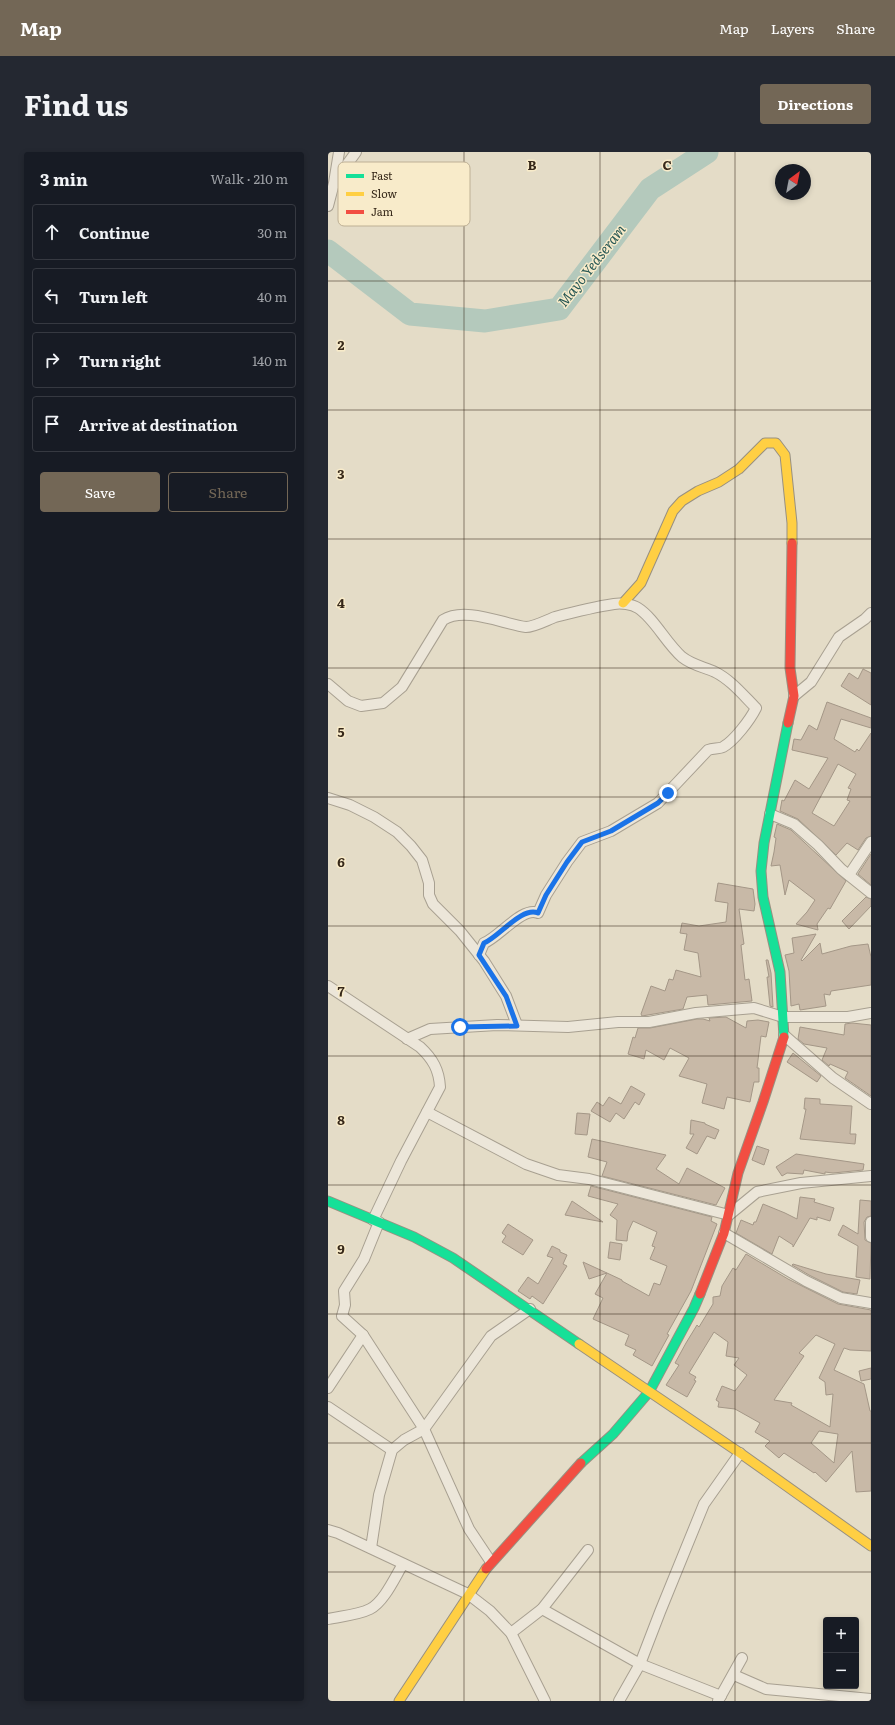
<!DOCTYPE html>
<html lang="en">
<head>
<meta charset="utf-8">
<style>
  body { margin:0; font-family:Literata,serif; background:#242831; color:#f1f3f6 }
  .controls { position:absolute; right:12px; bottom:12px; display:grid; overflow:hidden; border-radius:4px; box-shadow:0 2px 6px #0003 }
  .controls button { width:36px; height:36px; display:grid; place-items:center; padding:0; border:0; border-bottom:1px solid #363941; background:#171b24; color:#f1f3f6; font:20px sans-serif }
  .compass { position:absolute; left:447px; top:12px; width:36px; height:36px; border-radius:50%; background:#171b24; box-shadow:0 2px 6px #0003; rotate:32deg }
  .stop { position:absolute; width:12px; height:12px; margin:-9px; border:3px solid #1a73e8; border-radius:50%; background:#fff }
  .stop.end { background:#1a73e8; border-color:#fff; box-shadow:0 1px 4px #0008 }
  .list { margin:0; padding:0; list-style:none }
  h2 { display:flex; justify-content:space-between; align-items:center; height:52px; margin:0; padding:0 16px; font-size:17px }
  h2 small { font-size:13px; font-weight:400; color:#9ea1a6 }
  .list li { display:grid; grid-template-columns:26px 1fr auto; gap:12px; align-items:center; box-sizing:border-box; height:56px; margin:0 8px 8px; padding:0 8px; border:1px solid #363941; border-radius:4px }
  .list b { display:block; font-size:15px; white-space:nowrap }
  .list em { font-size:13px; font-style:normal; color:#9ea1a6 }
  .actions { display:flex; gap:8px; padding:12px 16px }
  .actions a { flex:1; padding:9px 0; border:1px solid #736756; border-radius:4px; text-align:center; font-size:14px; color:#736756 }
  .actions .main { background:#736756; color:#fff }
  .icon { flex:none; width:22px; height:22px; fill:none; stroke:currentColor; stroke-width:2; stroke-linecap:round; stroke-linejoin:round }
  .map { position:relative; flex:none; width:543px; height:1549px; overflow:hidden; border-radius:4px }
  header { display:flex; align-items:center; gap:24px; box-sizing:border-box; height:56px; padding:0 20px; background:#736756; color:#fff }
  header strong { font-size:19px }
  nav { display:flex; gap:22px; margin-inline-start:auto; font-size:14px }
  .intro { display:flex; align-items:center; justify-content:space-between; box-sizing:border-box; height:96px; padding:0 24px }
  h1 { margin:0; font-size:28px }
  .button { padding:10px 18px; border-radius:4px; background:#736756; color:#fff; font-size:14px; font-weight:700 }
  main { display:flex; gap:24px; padding:0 24px }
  aside { flex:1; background:#171b24; border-radius:4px; box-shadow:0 2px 6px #0003 }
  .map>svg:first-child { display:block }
</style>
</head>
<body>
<header>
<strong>Map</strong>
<nav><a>Map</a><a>Layers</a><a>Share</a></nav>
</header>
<div class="intro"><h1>Find us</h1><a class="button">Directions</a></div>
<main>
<aside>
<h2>3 min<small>Walk · 210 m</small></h2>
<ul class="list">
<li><svg class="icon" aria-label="ahead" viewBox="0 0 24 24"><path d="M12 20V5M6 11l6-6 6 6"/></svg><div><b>Continue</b></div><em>30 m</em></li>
<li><svg class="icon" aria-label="left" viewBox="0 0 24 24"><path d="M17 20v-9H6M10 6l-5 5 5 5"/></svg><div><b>Turn left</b></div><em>40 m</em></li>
<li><svg class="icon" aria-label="right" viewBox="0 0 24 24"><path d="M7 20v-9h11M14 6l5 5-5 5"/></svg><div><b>Turn right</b></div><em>140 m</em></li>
<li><svg class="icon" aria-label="arrive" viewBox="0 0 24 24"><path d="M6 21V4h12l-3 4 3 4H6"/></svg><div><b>Arrive at destination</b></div></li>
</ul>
<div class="actions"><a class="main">Save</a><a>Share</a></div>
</aside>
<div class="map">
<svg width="543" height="1549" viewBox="0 0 543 1549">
  <rect width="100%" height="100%" fill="#e4dcc7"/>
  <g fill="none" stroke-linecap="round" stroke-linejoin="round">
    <path stroke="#b4c9bc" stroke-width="23" d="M 0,99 L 82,162 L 157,169 L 231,157 L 322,37 L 379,0"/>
  </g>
  <g fill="#c8b9a7" stroke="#a49787" fill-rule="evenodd">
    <path d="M 535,517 L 543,521 L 543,553 L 513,534 L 521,521 L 530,527 Z"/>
    <path d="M 499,550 L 543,566 L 543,576 L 513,567 L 506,587 L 527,600 L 529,597 L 531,599 L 543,581 L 543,684 L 538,686 L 530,698 L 519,691 L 508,703 L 470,667 L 452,659 L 454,648 L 456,649 L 467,628 L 481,637 L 500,606 L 464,598 L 466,587 L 473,588 L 481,573 L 489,578 ZM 510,612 L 528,622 L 520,636 L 523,637 L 519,648 L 522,649 L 506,674 L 484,661 Z"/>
    <path d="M 449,672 L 463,678 L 518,729 L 502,757 L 500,756 L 489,772 L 490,778 L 468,772 L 479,760 L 487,748 L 461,728 L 457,743 L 452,713 L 443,714 L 446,700 L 448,686 L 446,685 Z"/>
    <path d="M 543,702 L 543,733 L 530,722 Z"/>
    <path d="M 390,731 L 425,737 L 427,752 L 426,759 L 411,757 L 416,792 L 413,793 L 417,828 L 421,827 L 424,849 L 380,853 L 379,843 L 359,845 L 355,857 L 314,864 L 313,862 L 323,834 L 337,839 L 341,827 L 345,828 L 348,818 L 373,825 L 370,801 L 356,798 L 359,782 L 352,781 L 354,771 L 371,774 L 398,770 L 400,751 L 387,749 Z"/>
    <path d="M 538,745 L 543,747 L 543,754 L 521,777 L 514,769 Z"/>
    <path d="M 488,782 L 473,808 L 474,809 L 492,791 L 494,802 L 523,794 L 540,792 L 543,805 L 543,833 L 503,839 L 502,843 L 496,842 L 498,854 L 472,858 L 471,852 L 463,854 L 461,819 L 457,803 L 466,801 L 464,786 Z"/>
    <path d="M 438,808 L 440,808 L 443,821 L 445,855 L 442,854 L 439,825 L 441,825 Z"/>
    <path d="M 398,865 L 418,876 L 419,869 L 430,868 L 441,870 L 438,885 L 433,884 L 429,916 L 431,916 L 431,930 L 426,930 L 422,950 L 399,945 L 396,957 L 374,951 L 379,932 L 351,924 L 361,906 L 342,896 L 336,908 L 318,898 L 316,907 L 300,902 L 305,885 L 307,886 L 310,876 L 322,876 L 369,867 L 375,867 L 382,869 L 381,866 Z"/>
    <path d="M 524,871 L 543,873 L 543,944 L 517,926 L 520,920 L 502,912 L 501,914 L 494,908 L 499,896 L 476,892 L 470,887 L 472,875 L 516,883 L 517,872 Z"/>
    <path d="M 465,901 L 493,924 L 489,930 L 459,910 Z"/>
    <path d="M 303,934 L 317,942 L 311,953 L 307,950 L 296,967 L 288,961 L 282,970 L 263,959 L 269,950 L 275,954 L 281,945 L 293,952 Z"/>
    <path d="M 477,946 L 492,947 L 492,952 L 524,954 L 522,982 L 528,982 L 527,992 L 472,987 L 478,957 L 476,957 Z"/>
    <path d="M 249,961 L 262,962 L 259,983 L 247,982 Z"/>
    <path d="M 363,968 L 377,971 L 377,972 L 391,978 L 387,987 L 379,984 L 369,1002 L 358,996 L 366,982 L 362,982 Z"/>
    <path d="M 264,987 L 338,1003 L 328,1017 L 351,1032 L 359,1016 L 397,1036 L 388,1053 L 274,1024 L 279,1010 L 260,1005 Z"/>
    <path d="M 429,994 L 441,998 L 436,1013 L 424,1008 Z"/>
    <path d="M 468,1002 L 536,1012 L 535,1018 L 505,1021 L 497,1020 L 497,1022 L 476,1018 L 475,1022 L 459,1021 L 454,1024 L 448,1015 Z"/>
    <path d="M 263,1034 L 384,1065 L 383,1069 L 389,1072 L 363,1139 L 339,1182 L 341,1183 L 324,1214 L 305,1203 L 308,1198 L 297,1193 L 301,1183 L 265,1167 L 275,1146 L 267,1142 L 279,1121 L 294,1128 L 294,1129 L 321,1144 L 326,1131 L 332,1133 L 339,1114 L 322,1107 L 327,1095 L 324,1094 L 329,1080 L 305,1069 L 300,1080 L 299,1089 L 288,1088 L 289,1068 L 282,1063 L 290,1052 L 260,1044 Z"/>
    <path d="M 472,1045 L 487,1047 L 486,1050 L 506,1056 L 502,1069 L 489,1065 L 489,1068 L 482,1066 L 465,1095 L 465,1093 L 451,1084 L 444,1102 L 408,1081 L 413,1068 L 425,1073 L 426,1070 L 428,1070 L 435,1052 L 457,1061 L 469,1067 Z"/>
    <path d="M 532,1048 L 543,1049 L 543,1064 L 539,1065 L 536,1070 L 537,1088 L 543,1091 L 542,1127 L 528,1125 L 530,1094 L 510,1083 L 515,1073 L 530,1082 Z"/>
    <path d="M 244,1049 L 275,1070 L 237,1063 Z"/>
    <path d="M 180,1072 L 205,1088 L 195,1103 L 174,1090 L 178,1084 L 174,1081 Z"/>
    <path d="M 282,1090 L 294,1092 L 292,1108 L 280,1106 Z"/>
    <path d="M 224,1094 L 232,1098 L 232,1100 L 239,1103 L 235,1112 L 239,1114 L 215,1152 L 204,1144 L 202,1147 L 190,1139 L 200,1125 L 210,1132 L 225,1106 L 219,1104 Z"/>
    <path d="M 418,1102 L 460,1127 L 510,1152 L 543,1158 L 543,1199 L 522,1198 L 516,1196 L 506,1218 L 536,1232 L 542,1259 L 543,1259 L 543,1339 L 528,1340 L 524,1299 L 498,1330 L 487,1320 L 486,1321 L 456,1301 L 451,1306 L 437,1294 L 442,1289 L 427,1280 L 432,1271 L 407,1257 L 390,1255 L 391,1250 L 388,1248 L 394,1234 L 407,1239 L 419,1223 L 406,1213 L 411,1206 L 398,1204 L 400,1190 L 386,1180 L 361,1221 L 368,1225 L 366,1228 L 368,1229 L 359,1245 L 338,1233 L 351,1213 L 347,1211 L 358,1191 L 369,1173 L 371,1175 L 385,1152 L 385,1145 L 392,1144 L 394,1134 L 405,1116 L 408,1118 ZM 488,1183 L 507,1192 L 491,1226 L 497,1230 L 498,1243 L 505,1242 L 502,1275 L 463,1253 L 464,1251 L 446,1248 L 476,1204 L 471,1201 ZM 491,1279 L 510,1282 L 506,1311 L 483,1291 Z"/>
    <path d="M 255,1110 L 279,1121 L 261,1127 Z"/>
    <path d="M 465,1112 L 498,1122 L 532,1128 L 529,1142 L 515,1140 L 481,1123 L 464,1113 Z"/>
    <path d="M 543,1216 L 543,1227 L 533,1229 L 531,1219 Z"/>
  </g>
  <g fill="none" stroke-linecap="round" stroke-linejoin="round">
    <g stroke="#a8a091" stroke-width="12">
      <g id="street">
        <path d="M 7,29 L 28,0"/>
        <path d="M 0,54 L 6,31 L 11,0"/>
        <path d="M 0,532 L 20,549 L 33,554 L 55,551 L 74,535 L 115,468 C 137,454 175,472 198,475 C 206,475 219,468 227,465 C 246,460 266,455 286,452 C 293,451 304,452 310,456 C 326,466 338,491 354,505 C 364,513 376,515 387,520 C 403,528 415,543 428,556 C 422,568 406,589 395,595 C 391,597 385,596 380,598 L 330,651 L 283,679 L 254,690 L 239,710 L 218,743 L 210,761 C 195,754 171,785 156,791 L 151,803"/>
        <path d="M 466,544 L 483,530 L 511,485 L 537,467 L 543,461"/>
        <path d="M 0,646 L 22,653 L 46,665 L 69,680 L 83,694 L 94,708 L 101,731 L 101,743 L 105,752 L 132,779 L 156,809 L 178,844 L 189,873"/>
        <path d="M 442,662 L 466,672 L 490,693 L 513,717 L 543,741"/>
        <path d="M 521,723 L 543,690"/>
        <path d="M 0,834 L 92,895 C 105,907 111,918 112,935 L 73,1009 L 45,1068"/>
        <path d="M 456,883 L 505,926 L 543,952"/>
        <path d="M 79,887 L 102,877 L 169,873 L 240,875 L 290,870 L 321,870 L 368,861 L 426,856 L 455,865 L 520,865 L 543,861"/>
        <path d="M 99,960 L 198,1012 L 230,1023 L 261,1027 L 401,1063 L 429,1040 L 473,1031 L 543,1024"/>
        <path d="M 51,1070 L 36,1107 L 16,1139 L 17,1153 L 14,1164 L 35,1183 L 96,1277 L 141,1377 L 163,1410"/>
        <path d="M 543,1070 L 543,1085"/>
        <path d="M 396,1081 L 478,1129 L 513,1146 L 543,1151"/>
        <path d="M 0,1236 L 35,1183"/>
        <path d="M 0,1255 L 64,1298"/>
        <path d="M 0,1378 L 10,1381 L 140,1442 L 162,1459 L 183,1481 L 217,1549"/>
        <path d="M 43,1396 L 51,1343 L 64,1298 L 76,1288 L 96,1277 L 163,1184 L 202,1157"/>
        <path d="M 214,1457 L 312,1512 L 393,1544"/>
        <path d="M 0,1467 C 14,1464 30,1463 42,1457 C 56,1450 67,1425 75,1412"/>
        <path d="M 183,1481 L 214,1457 L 260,1398"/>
        <path d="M 406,1523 L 438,1537 L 543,1547"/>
        <path d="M 291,1549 L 312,1512 L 332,1460 L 376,1352 L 412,1301"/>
        <path d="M 390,1549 L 414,1506"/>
      </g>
    </g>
    <g stroke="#989081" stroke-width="11">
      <g id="fast">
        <path d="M 456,885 L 452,820 L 435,745 L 433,719 L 436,691 L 460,571"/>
        <path d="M 0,1049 L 86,1085 L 125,1106 L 251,1192"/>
        <path d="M 253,1311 L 285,1282 L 321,1240 L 366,1156 L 372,1142"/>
      </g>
    </g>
    <g stroke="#989081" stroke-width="11">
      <g id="slow">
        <path d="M 295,451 L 313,431 L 345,359 L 354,349 L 370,339 L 391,330 L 411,317 L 437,291 L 448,291 L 457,303 L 464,371 L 464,391"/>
        <path d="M 251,1192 L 412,1301 L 543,1394"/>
        <path d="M 71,1549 L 158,1417"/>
      </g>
    </g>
    <g stroke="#989081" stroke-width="11">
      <g id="jam">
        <path d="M 460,571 L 466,544 L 462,516 L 464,391"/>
        <path d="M 372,1142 L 396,1081 L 410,1021 L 435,950 L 456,885"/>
        <path d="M 158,1417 L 253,1311"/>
      </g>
    </g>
    <use href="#street" stroke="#ece6d9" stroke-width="10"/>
    <use href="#fast" stroke="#16e098" stroke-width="9"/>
    <use href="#slow" stroke="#ffcf43" stroke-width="9"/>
    <use href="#jam" stroke="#f24e42" stroke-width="9"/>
  </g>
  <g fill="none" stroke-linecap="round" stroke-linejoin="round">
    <path stroke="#1a73e8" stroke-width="5" d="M 132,875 L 189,874 L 178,844 L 151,803 L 156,791 C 171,785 194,754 210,761 L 218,743 L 239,710 L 254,690 L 283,679 L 330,651 L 340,641"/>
  </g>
  <path fill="none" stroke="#362819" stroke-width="1" stroke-opacity="0.55" d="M 136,0 L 136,1549M 272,0 L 272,1549M 407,0 L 407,1549M 0,129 L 543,129M 0,258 L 543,258M 0,387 L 543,387M 0,516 L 543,516M 0,645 L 543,645M 0,774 L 543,774M 0,904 L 543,904M 0,1033 L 543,1033M 0,1162 L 543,1162M 0,1291 L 543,1291M 0,1420 L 543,1420"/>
  <g text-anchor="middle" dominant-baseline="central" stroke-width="3" stroke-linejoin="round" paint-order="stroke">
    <g font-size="14" font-style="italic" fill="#275855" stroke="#f8ebca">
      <text transform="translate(263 113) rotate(-52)">Mayo Yedseram</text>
    </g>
  </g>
  <rect x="10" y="10" width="132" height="64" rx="6" fill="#f8ebca" stroke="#beb095" stroke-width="1"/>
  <rect x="18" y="22" width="18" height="4" fill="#16e098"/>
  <rect x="18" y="40" width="18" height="4" fill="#ffcf43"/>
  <rect x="18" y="58" width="18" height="4" fill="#f24e42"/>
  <g font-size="11" fill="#362819">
    <text x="43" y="28">Fast</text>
    <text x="43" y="46">Slow</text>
    <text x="43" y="64">Jam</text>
  </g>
  <g font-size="13" text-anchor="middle" font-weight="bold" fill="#362819" stroke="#f8ebca" stroke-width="3" stroke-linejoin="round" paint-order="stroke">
    <text x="204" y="18">B</text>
    <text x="339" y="18">C</text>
    <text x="13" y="198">2</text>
    <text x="13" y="327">3</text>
    <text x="13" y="456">4</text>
    <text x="13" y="585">5</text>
    <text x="13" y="715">6</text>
    <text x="13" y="844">7</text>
    <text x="13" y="973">8</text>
    <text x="13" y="1102">9</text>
  </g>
</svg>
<div class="controls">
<button>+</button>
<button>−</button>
</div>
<svg class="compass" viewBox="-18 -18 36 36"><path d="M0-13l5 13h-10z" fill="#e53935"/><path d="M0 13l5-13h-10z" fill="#9ea1a6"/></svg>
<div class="stop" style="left:132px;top:875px"></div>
<div class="stop end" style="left:340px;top:641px"></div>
</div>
</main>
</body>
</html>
